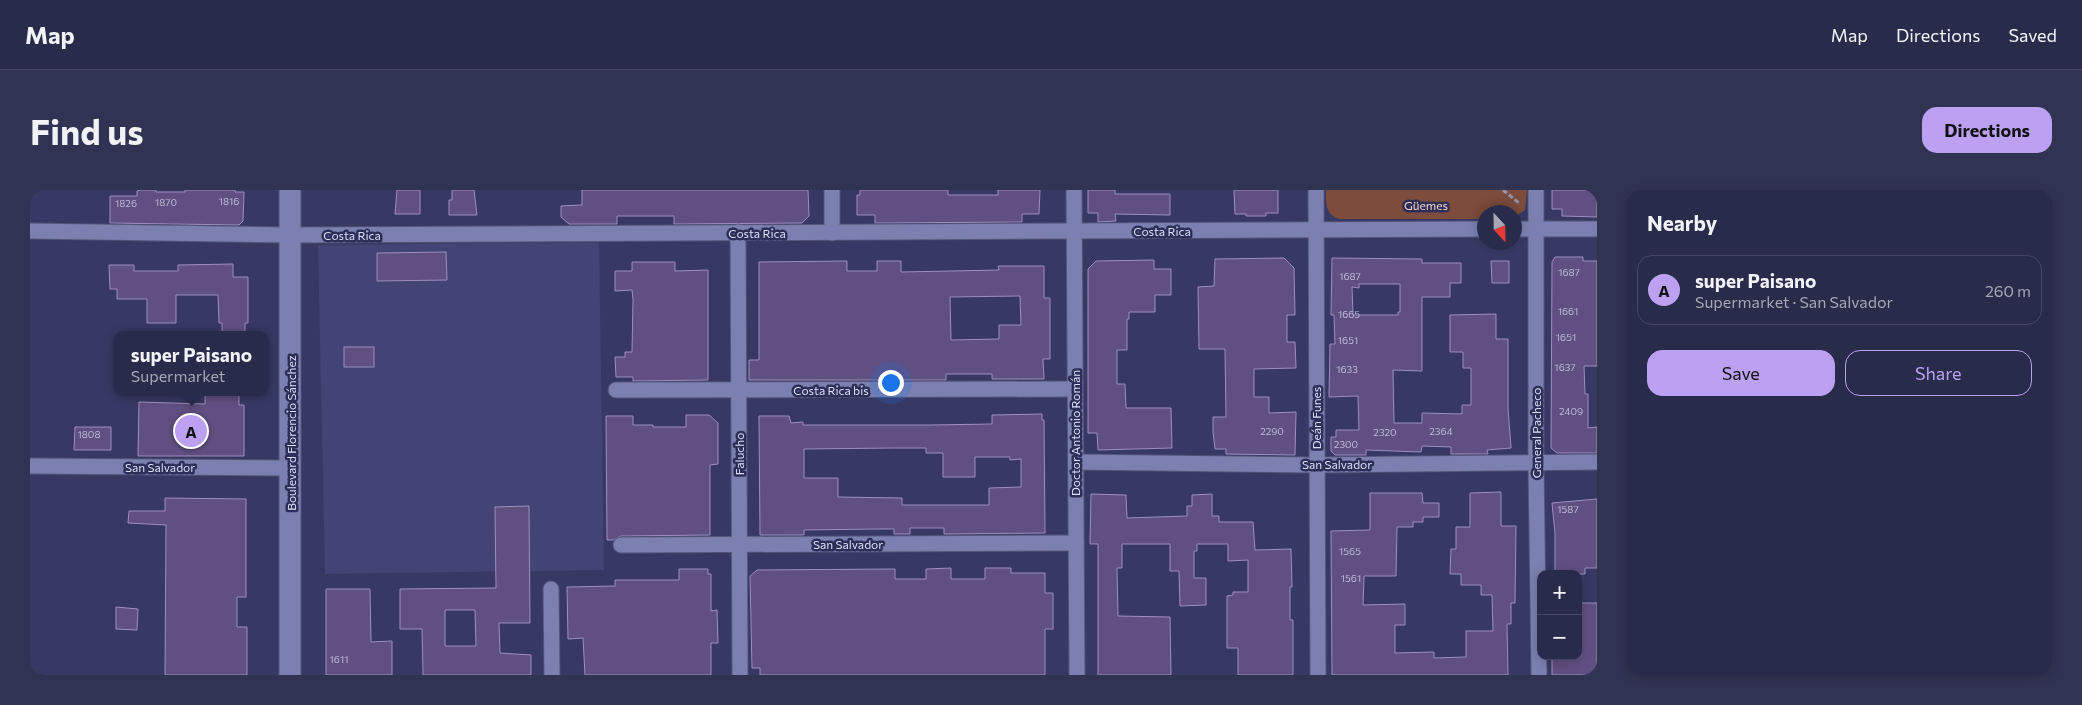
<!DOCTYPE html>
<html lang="en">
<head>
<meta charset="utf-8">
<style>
  body { margin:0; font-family:Commissioner,sans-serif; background:#313352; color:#f1f3f6 }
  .controls { position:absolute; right:15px; bottom:15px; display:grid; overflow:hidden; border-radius:10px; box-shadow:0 2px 12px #0003 }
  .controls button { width:45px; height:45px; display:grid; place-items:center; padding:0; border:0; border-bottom:1px solid #454763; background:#292b4b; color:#f1f3f6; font:25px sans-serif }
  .compass { position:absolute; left:1447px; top:15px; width:45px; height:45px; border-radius:50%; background:#292b4b; box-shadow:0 2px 12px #0003; rotate:158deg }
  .you { position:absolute; left:860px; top:192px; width:18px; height:18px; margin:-12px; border:4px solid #fff; border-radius:50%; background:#1a73e8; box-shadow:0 0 0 8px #1a73e833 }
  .badge { display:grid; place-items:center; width:32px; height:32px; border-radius:50%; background:#bca0f2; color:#111; font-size:16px; font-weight:700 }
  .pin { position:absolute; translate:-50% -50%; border:2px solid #fff; box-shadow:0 1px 5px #0006 }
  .popup { position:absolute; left:84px; top:141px; width:155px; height:65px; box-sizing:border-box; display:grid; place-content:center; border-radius:10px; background:#292b4b; filter:drop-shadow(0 1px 4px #0005); font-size:16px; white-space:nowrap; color:#a5a7b5 }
  .popup b { font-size:19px; color:#f1f3f6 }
  .popup::after { content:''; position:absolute; left:50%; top:100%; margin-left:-10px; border:10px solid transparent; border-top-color:#292b4b }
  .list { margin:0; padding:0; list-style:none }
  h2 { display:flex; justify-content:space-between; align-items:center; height:65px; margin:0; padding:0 20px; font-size:21px }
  h2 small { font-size:16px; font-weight:400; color:#a5a7b5 }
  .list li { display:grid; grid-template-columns:32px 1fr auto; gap:15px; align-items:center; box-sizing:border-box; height:70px; margin:0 10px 10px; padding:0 10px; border:1px solid #454763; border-radius:15px }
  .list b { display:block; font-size:19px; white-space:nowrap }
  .list p { margin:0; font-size:16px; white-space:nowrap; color:#a5a7b5 }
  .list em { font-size:16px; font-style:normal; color:#a5a7b5 }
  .actions { display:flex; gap:10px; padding:15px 20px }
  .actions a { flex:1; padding:11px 0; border:1px solid #bca0f2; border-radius:15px; text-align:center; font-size:18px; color:#bca0f2 }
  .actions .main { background:#bca0f2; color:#111 }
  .map { position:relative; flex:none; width:1567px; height:485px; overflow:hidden; border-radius:15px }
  header { display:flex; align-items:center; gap:30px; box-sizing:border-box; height:70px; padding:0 25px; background:#292b4b; border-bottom:1px solid #454763 }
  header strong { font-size:24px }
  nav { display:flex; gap:28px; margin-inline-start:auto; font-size:18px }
  .intro { display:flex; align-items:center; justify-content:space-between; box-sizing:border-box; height:120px; padding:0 30px }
  h1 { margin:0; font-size:35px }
  .button { padding:12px 22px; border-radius:15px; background:#bca0f2; color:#111; font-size:18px; font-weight:700 }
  main { display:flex; gap:30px; padding:0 30px }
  aside { flex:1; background:#292b4b; border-radius:15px; box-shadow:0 2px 12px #0003 }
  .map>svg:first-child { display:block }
</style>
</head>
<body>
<header>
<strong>Map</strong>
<nav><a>Map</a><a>Directions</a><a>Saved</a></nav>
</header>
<div class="intro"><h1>Find us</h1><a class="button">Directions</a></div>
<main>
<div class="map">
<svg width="1567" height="485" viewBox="0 0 1567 485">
  <rect width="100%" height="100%" fill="#373964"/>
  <path fill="#414475" d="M 569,52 L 574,380 L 295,384 L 288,55 Z"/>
  <path fill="#7d4c3c" d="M 1296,0 L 1497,0 L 1495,20 L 1485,27 L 1484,22 L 1454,22 L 1454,29 L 1309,29 C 1295,24 1296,13 1296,0 Z"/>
  <g fill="#604f81" stroke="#9e8ebf" fill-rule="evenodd">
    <path d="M 110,0 L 126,0 L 126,2 L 155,2 L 155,0 L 205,0 L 205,2 L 214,2 L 213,31 L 209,35 L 80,33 L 80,6 L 107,6 L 107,1 Z"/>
    <path d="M 367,0 L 390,0 L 390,24 L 365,24 Z"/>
    <path d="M 422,0 L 444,0 L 447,25 L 419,25 L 419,10 L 422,10 Z"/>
    <path d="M 552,0 L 778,0 L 779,26 L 772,33 L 644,34 L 644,26 L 587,26 L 587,34 L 539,34 L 531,27 L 531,16 L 552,15 Z"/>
    <path d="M 830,0 L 918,0 L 918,5 L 968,5 L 968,0 L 1010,0 L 1009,24 L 992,24 L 992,32 L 845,33 L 845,25 L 827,25 L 827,5 L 830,5 Z"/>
    <path d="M 1058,0 L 1085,0 L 1085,4 L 1140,4 L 1140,25 L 1085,24 L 1086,31 L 1068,32 L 1068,23 L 1058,23 Z"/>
    <path d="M 1204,0 L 1248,0 L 1248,23 L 1236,23 L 1236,26 L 1216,26 L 1216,24 L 1205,24 Z"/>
    <path d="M 1522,0 L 1567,0 L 1567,27 L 1532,26 L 1532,19 L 1522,19 Z"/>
    <path d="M 416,62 L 417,90 L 347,91 L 347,63 Z"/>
    <path d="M 1525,67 L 1553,67 L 1553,71 L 1567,71 L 1567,176 L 1554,176 L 1555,204 L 1558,204 L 1558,238 L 1567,237 L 1567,263 L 1527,263 L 1521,258 L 1522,72 Z"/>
    <path d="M 1254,68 L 1264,78 L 1265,125 L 1257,125 L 1257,152 L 1265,152 L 1266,178 L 1224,179 L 1224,207 L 1239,207 L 1239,223 L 1266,222 L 1265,265 L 1196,264 L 1196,259 L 1185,259 L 1183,242 L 1183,227 L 1196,227 L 1195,159 L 1169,159 L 1168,97 L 1184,96 L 1185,69 Z"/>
    <path d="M 1302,68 L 1392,69 L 1392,73 L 1431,73 L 1431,93 L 1420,93 L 1420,107 L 1392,107 L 1392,181 L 1363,180 L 1364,233 L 1392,233 L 1392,223 L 1432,224 L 1432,215 L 1441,215 L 1441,178 L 1433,178 L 1433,162 L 1420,162 L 1420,125 L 1466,124 L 1466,149 L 1478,149 L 1478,218 L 1481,258 L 1457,260 L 1458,264 L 1421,264 L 1421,257 L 1392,256 L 1391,262 L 1336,260 L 1336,265 L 1305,265 L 1301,261 L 1301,247 L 1306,247 L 1306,240 L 1329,240 L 1328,206 L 1299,207 L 1300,154 L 1305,154 L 1304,125 L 1301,125 ZM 1329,94 L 1370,94 L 1370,122 L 1368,122 L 1368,125 L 1323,125 L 1322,97 L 1329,98 Z"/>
    <path d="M 1124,70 L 1124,79 L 1141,79 L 1141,105 L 1125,105 L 1125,122 L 1099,122 L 1099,129 L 1097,129 L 1097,160 L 1087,160 L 1087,194 L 1095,194 L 1096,218 L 1141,218 L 1142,258 L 1068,260 L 1067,243 L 1058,243 L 1058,79 L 1066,71 Z"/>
    <path d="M 817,71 L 817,81 L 847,81 L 847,71 L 871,71 L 871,82 L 969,80 L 968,76 L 1014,76 L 1014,108 L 1020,108 L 1020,169 L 1013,169 L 1014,189 L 962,189 L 962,184 L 916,184 L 916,190 L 719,190 L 719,170 L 729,170 L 729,72 ZM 990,106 L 991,135 L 969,135 L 969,149 L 921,150 L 920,107 Z"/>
    <path d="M 1461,71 L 1479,71 L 1479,93 L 1462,93 Z"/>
    <path d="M 602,72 L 645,72 L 645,81 L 678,80 L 678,190 L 603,191 L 603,187 L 586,187 L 585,167 L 595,167 L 595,162 L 602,162 L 603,110 L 602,100 L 585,101 L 585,81 L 602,81 Z"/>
    <path d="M 203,74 L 203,87 L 218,87 L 218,133 L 215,133 L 215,145 L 192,145 L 192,133 L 189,133 L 188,105 L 146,105 L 146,133 L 117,133 L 117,109 L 87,109 L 87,99 L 80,99 L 79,75 L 104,75 L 104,81 L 148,81 L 148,75 Z"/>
    <rect x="314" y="157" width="30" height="20"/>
    <path d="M 175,202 L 209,202 L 209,215 L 214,215 L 214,266 L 108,266 L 109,212 L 175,214 Z"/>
    <path d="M 1012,224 L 1012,230 L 1014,230 L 1015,343 L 914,344 L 914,338 L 880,338 L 880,344 L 864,344 L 864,339 L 847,339 L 774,340 L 774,345 L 730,345 L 729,226 L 759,226 L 761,233 L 773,232 L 773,235 L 900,235 L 962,234 L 962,225 ZM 863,258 L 896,258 L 896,263 L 913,263 L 913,287 L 945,287 L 945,267 L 980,267 L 980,270 L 991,269 L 991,297 L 959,298 L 959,315 L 872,315 L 872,308 L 808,307 L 808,288 L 774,288 L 774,259 Z"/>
    <path d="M 656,225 L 679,225 L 688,233 L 688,274 L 680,275 L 680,345 L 591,346 L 583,350 L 577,350 L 576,226 L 603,226 L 603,235 L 623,235 L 623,237 L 656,237 Z"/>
    <path d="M 45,237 L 81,237 L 81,260 L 44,260 Z"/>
    <path d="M 1471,302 L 1471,336 L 1486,336 L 1485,413 L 1481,413 L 1481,434 L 1477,434 L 1478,485 L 1302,485 L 1301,341 L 1340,340 L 1340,303 L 1392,303 L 1393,313 L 1409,313 L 1409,327 L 1393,327 L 1393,332 L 1383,332 L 1383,337 L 1367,337 L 1366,386 L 1334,386 L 1333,415 L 1375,414 L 1375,435 L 1365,435 L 1365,463 L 1404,462 L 1404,468 L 1436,467 L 1436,441 L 1463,441 L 1462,405 L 1451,405 L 1451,395 L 1431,395 L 1431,384 L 1420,384 L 1421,359 L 1426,359 L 1426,337 L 1440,337 L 1440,303 Z"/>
    <path d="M 1061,304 L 1096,305 L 1097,328 L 1157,326 L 1157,316 L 1162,316 L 1162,305 L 1182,304 L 1182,326 L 1189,326 L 1189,332 L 1223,332 L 1225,360 L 1261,359 L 1262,397 L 1260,397 L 1260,430 L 1263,430 L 1263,485 L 1208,485 L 1208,458 L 1197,458 L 1197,406 L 1203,405 L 1203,402 L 1218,402 L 1218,370 L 1198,371 L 1198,354 L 1167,354 L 1167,361 L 1164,361 L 1164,388 L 1176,388 L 1176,415 L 1150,416 L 1149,381 L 1140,381 L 1140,354 L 1092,354 L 1092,378 L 1087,378 L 1088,426 L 1140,427 L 1141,485 L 1068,485 L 1068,354 L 1060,354 Z"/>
    <path d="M 135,308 L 216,309 L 216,407 L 207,407 L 207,437 L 217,437 L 217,485 L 135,485 L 136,335 L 98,333 L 99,321 L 135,321 Z"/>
    <path d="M 1567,309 L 1567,378 L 1555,378 L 1555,384 L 1525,384 L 1525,343 L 1522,313 Z"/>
    <path d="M 499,316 L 500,433 L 469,433 L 470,463 L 501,465 L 501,485 L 393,485 L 392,439 L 370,439 L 370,399 L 466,398 L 465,317 ZM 415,420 L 445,420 L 446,456 L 415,456 Z"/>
    <path d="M 921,378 L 921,389 L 955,389 L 955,378 L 981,378 L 981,383 L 1015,383 L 1015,403 L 1023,403 L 1023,439 L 1015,439 L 1015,485 L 730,485 L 730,478 L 722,478 L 720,386 L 727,380 L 865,379 L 865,389 L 896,389 L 896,379 Z"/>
    <path d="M 649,379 L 678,379 L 678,384 L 681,384 L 681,421 L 687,420 L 688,453 L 681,453 L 681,485 L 555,485 L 553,448 L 538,449 L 537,397 L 585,396 L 585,390 L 649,390 Z"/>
    <path d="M 296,399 L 340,399 L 341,452 L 362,451 L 362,485 L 296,485 Z"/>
    <path d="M 1548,413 L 1567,413 L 1567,485 L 1522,485 L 1522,466 L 1548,466 Z"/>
    <path d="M 86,417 L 108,419 L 107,440 L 86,439 Z"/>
  </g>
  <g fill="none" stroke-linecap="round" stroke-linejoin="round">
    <g stroke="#545579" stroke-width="17">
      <g id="street">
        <path d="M 1044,0 L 1047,485"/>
        <path d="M 1286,0 L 1288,485"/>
        <path d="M 1506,0 L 1506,273 L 1509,485"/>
        <path d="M 1484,39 L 1567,39"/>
        <path d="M 0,41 L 260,45 L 1454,39"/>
        <path d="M 708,42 L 710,485"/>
        <path d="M 802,43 L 802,0"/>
        <path d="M 586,200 L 1045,199"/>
        <path d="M 1046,272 L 1286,275 L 1567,272"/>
        <path d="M 0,276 L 261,278"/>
        <path d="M 591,355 L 1046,353"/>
        <path d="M 521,399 L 522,485"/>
      </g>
    </g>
    <g stroke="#545579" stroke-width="23">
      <path id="secondary" d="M 260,485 L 260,0"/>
    </g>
    <path stroke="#9194b6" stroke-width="3" stroke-dasharray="5 2.5" stroke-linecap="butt" d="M 1473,0 L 1489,13"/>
    <use href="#street" stroke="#7b80b0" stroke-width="15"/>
    <use href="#secondary" stroke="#7b80b0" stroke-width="21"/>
  </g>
  <g text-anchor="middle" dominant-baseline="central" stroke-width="5" stroke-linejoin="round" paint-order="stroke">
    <g font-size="10" fill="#bcbbdb">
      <text x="199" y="11">1816</text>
      <text x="136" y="12">1870</text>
      <text x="96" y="13">1826</text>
      <text x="1539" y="82">1687</text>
      <text x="1320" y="86">1687</text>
      <text x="1538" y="121">1661</text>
      <text x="1319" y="124">1665</text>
      <text x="1536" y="147">1651</text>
      <text x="1318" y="150">1651</text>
      <text x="1535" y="177">1637</text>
      <text x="1317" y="179">1633</text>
      <text x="1541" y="221">2409</text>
      <text x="1242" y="241">2290</text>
      <text x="1411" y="241">2364</text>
      <text x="1355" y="242">2320</text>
      <text x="59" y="244">1808</text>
      <text x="1316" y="254">2300</text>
      <text x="1538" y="319">1587</text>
      <text x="1320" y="361">1565</text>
      <text x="1321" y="388">1561</text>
      <text x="309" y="469">1611</text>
    </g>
    <g font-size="12" fill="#f8d4c7" stroke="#2d2f58">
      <text x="1396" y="15">Güemes</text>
    </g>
    <g font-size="12" fill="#dbdff9" stroke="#2d2f58">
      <text x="1132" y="41">Costa Rica</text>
      <text x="727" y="43">Costa Rica</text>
      <text x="322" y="45">Costa Rica</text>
      <text x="801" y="200">Costa Rica bis</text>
      <text transform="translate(1286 228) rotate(-90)">Deán Funes</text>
      <text transform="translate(261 243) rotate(-90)">Boulevard Florencio Sánchez</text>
      <text transform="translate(1045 243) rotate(-90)">Doctor Antonio Román</text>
      <text transform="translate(1506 243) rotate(-90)">General Pacheco</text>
      <text transform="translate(709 264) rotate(-90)">Falucho</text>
      <text x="1307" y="274">San Salvador</text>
      <text x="130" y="277">San Salvador</text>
      <text x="818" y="354">San Salvador</text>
    </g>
  </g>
</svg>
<div class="controls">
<button>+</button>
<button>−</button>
</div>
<svg class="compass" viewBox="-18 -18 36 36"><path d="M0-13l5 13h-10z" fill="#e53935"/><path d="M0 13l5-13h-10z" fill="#a5a7b5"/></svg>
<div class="you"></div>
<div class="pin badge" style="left:161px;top:241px">A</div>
<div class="popup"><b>super Paisano</b>Supermarket</div>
</div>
<aside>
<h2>Nearby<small></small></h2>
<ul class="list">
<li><span class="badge">A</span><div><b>super Paisano</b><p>Supermarket · San Salvador</p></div><em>260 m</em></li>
</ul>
<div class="actions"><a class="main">Save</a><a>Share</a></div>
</aside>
</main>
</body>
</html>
